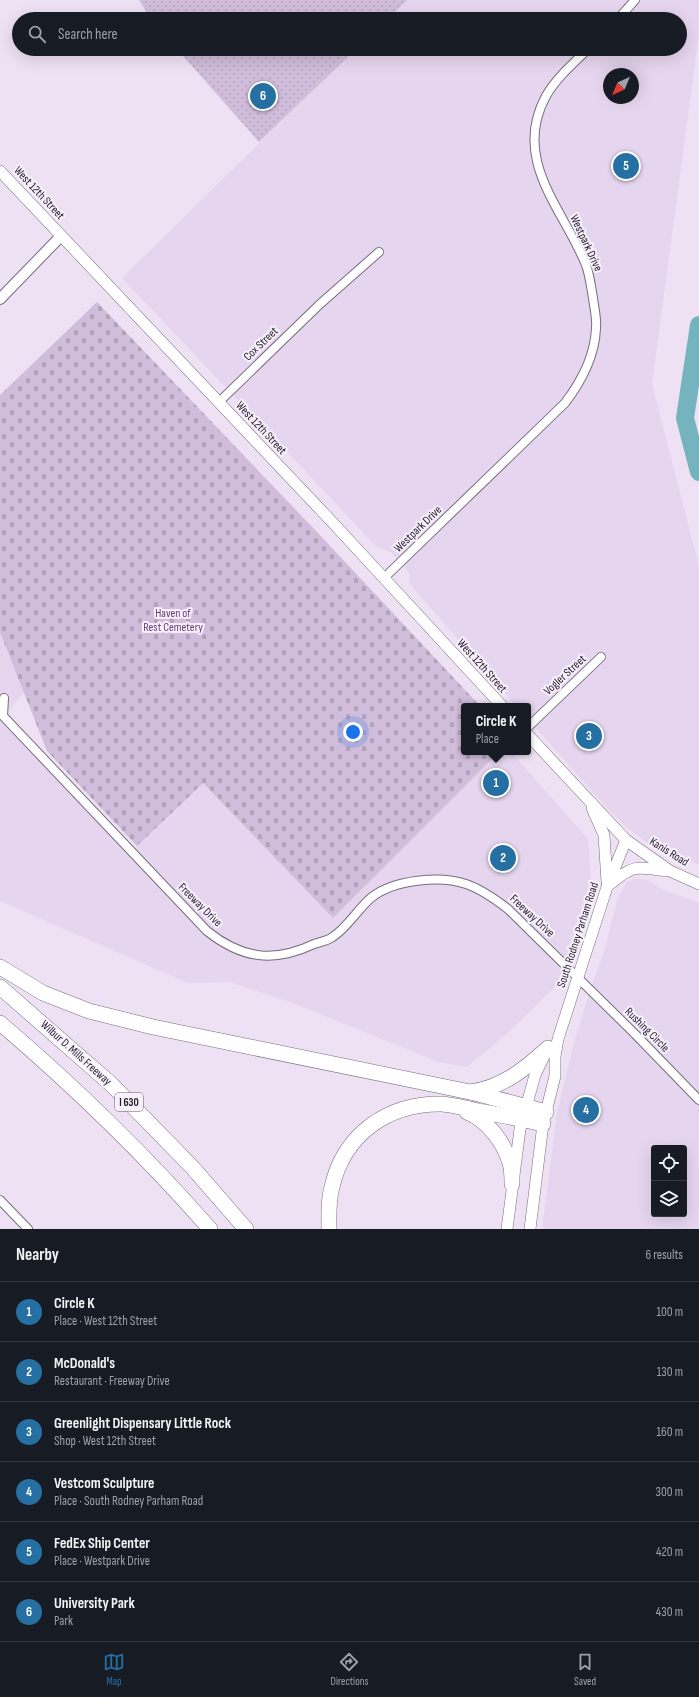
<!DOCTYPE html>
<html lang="en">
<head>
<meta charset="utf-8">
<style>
  body { margin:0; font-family:"Sofia Sans Condensed",sans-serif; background:#20242c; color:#f1f3f6 }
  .controls { position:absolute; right:12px; bottom:12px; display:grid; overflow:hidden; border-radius:4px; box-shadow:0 4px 16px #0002 }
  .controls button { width:36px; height:36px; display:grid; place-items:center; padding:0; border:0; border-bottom:1px solid #363941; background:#171b24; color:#f1f3f6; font:20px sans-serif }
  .compass { position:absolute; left:603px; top:68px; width:36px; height:36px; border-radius:50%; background:#171b24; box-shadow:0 4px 16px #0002; rotate:224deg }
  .you { position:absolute; left:353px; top:732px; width:14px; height:14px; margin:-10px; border:3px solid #fff; border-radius:50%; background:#1a73e8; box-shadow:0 0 0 6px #1a73e833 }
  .badge { display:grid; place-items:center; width:26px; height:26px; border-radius:50%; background:#266fa3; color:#fff; font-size:13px; font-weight:700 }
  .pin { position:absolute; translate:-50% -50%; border:2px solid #fff; box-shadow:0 1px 4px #0006 }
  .popup { position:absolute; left:461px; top:703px; width:70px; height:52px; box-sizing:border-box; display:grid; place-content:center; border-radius:4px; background:#171b24; filter:drop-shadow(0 1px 3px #0005); font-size:13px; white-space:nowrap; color:#9ea1a6 }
  .popup b { font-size:15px; color:#f1f3f6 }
  .popup::after { content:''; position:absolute; left:50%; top:100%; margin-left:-8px; border:8px solid transparent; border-top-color:#171b24 }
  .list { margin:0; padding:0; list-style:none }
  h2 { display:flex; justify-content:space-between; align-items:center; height:52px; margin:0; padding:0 16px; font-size:17px }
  h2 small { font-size:13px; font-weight:400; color:#9ea1a6 }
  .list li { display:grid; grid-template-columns:26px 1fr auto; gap:12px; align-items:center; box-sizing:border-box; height:60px; padding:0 16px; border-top:1px solid #363941 }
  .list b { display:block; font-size:15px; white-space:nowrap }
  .list p { margin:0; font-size:13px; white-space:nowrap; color:#9ea1a6 }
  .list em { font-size:13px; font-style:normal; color:#9ea1a6 }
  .icon { flex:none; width:22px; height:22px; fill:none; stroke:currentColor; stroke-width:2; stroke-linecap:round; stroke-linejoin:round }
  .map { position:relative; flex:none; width:699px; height:1229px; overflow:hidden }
  .search { position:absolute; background:#171b24; box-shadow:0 4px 16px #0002; left:12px; right:12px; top:12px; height:44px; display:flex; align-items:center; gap:10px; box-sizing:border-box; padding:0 14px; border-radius:22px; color:#9ea1a6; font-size:15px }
  .sheet { height:412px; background:#171b24 }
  nav { display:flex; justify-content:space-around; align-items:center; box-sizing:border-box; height:56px; border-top:1px solid #363941; background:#171b24; font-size:11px; color:#9ea1a6 }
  nav a { display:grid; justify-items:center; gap:2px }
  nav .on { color:#266fa3 }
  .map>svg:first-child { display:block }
</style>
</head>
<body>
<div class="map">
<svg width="699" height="1229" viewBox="0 0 699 1229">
  <defs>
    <pattern id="green-dots" width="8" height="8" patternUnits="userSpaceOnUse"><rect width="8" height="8" fill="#d0bddb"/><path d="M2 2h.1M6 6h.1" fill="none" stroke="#b2a2bc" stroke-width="1.8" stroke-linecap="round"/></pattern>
    <pattern id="cemetery-stones" width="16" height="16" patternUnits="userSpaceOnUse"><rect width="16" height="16" fill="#d0bddb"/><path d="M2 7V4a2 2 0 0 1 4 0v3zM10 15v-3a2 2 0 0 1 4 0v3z" fill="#b2a2bc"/></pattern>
  </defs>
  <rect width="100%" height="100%" fill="#ede1f3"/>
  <g fill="#e5d5ee" fill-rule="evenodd">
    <path d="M 405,0 L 699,0 L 699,34 L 652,384 L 699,566 L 699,865 L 646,842 L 624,825 L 606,807 L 528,719 L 528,706 L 516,706 L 409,583 L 410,574 L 391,552 L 377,547 L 122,278 L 355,49 L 680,49 L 680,19 L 386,19 ZM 609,74 L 633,74 L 633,98 L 609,98 Z"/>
    <path d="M 0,629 L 24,693 L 3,716 L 132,851 L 203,782 L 333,918 L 499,752 L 511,752 L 588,839 L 591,880 L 575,937 L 559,983 L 510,1031 L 467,1067 L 439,1062 L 285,1000 L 229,982 L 188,983 L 0,901 Z"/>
    <path d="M 635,878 L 647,880 L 664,890 L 699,903 L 699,1229 L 542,1229 L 557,1113 L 573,1047 L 590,990 L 604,952 L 618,897 L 627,882 ZM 654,1148 L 684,1148 L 684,1214 L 654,1214 Z"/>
  </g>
  <g fill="url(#green-dots)">
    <path d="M 139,0 L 407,0 L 387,19 L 151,19 Z"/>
    <path d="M 177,49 L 356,49 L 259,142 Z"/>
  </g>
  <path fill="url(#cemetery-stones)" d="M 97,302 L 317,532 L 480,706 L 464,706 L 464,752 L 499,752 L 333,918 L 203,783 L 137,846 L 47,751 L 0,632 L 0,395 Z"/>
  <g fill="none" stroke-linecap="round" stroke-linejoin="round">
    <path stroke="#75b3bf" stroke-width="18" d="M 699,325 L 685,418 L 699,472"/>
    <g stroke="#776d7d" stroke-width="10">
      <g id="minor">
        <path d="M 618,19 L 635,0"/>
        <path d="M 219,402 L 320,304 L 379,252"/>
        <path d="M 384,578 L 565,403 C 581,382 595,355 596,328 C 597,318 594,307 593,298 C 591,287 590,276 586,265 C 564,210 511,160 546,96 C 556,78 574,63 588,49"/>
        <path d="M 4,698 L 3,716 L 207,931 C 242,959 274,963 314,944 C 320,942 326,941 331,938 C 347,929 358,908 372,897 C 394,880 440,875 466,884 C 481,889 495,899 508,909 L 633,1032 L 699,1100"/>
        <path d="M 528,727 L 601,657"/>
        <path d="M 0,1200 L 28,1229"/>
      </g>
    </g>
    <g stroke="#776d7d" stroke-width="12">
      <path id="tertiary" d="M 0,299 L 61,236"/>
    </g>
    <g stroke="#776d7d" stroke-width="12">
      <g id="secondary">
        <path d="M 0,171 L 334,524 L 502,706"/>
        <path d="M 528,735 L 626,840 L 670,871 L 699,884"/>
        <path d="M 592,808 L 604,835 L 607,882"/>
        <path d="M 609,885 C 633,865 636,866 666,871"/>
        <path d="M 507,1229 L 520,1129 L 535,1075 L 546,1052"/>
        <path d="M 530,1229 L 543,1124 L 555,1076 L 555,1056 L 558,1039 L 607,887 L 626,840"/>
      </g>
    </g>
    <g stroke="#776d7d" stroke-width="16">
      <g id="motorway">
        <path d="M 0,967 L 43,993 L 89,1011 L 153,1027 L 470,1092 C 502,1088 525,1069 548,1048"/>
        <path d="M 0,987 L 111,1084 L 192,1167 L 246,1229"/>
        <path d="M 0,1023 C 75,1087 145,1155 210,1229"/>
        <path d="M 471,1092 L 546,1112"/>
        <path d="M 467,1112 C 487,1120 504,1142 510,1163 C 512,1169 512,1177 512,1184"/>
        <path d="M 329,1229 C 329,1215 328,1200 332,1187 C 344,1134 388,1103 442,1104 C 453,1105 466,1108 478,1111 C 500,1115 522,1119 543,1124"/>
      </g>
    </g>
    <use href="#minor" stroke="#fff" stroke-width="8"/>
    <use href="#tertiary" stroke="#fff" stroke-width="10"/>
    <use href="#secondary" stroke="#fff" stroke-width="11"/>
    <use href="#motorway" stroke="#fff" stroke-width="15"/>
  </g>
  <g text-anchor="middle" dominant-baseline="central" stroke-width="4" stroke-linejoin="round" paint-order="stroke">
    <rect fill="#f9f0fe" stroke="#625c65" stroke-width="1" x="115" y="1093" width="28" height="18" rx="3"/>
    <g font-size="11" font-weight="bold" fill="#211d23">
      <text x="129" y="1102">I 630</text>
    </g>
    <g font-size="12" fill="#211d23" stroke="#f9f0fe">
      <text transform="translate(39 193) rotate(47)">West 12th Street</text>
      <text transform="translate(586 243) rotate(65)">Westpark Drive</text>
      <text transform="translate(261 344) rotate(-44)">Cox Street</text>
      <text transform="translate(261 428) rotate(47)">West 12th Street</text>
      <text transform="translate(418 529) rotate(-44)">Westpark Drive</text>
      <text transform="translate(482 666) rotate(48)">West 12th Street</text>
      <text transform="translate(565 675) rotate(-43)">Vogler Street</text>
      <text transform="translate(669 852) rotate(32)">Kanis Road</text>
      <text transform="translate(200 905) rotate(45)">Freeway Drive</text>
      <text transform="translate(532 916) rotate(43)">Freeway Drive</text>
      <text transform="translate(578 935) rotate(-72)">South Rodney Parham Road</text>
      <text transform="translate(647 1030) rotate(45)">Rushing Circle</text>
      <text transform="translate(76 1053) rotate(42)">Wilbur D. Mills Freeway</text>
    </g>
    <g font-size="12" fill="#613d73" stroke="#f9f0fe">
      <text x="173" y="613">Haven of<tspan x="173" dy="14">Rest Cemetery</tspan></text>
    </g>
  </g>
</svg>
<div class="controls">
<button><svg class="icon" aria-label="locate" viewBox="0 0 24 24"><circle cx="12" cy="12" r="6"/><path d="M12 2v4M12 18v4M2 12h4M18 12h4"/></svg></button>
<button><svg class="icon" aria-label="layers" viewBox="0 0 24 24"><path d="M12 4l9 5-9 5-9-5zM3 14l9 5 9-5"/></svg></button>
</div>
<svg class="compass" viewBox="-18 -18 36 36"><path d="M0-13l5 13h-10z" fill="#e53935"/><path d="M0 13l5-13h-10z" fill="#9ea1a6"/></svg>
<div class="you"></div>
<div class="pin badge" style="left:496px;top:783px">1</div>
<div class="popup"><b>Circle K</b>Place</div>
<div class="pin badge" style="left:503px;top:858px">2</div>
<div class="pin badge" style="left:589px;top:736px">3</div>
<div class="pin badge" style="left:586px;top:1110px">4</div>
<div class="pin badge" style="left:626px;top:166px">5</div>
<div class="pin badge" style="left:263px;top:96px">6</div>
<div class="search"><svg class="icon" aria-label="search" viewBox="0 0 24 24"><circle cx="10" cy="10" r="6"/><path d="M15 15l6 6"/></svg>Search here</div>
</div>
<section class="sheet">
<h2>Nearby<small>6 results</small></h2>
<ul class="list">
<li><span class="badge">1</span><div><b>Circle K</b><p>Place · West 12th Street</p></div><em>100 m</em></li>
<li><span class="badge">2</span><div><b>McDonald's</b><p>Restaurant · Freeway Drive</p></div><em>130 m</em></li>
<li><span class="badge">3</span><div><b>Greenlight Dispensary Little Rock</b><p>Shop · West 12th Street</p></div><em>160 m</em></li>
<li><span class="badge">4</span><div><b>Vestcom Sculpture</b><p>Place · South Rodney Parham Road</p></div><em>300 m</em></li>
<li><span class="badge">5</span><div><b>FedEx Ship Center</b><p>Place · Westpark Drive</p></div><em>420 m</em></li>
<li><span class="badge">6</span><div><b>University Park</b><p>Park</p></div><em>430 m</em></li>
</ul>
</section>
<nav>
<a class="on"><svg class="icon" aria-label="map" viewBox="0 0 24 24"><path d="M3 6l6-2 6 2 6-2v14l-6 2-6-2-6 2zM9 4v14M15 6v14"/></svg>Map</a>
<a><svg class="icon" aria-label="directions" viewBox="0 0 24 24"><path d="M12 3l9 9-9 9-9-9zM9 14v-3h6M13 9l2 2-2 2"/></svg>Directions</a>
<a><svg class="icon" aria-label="saved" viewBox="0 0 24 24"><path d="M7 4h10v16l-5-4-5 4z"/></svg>Saved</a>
</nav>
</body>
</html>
